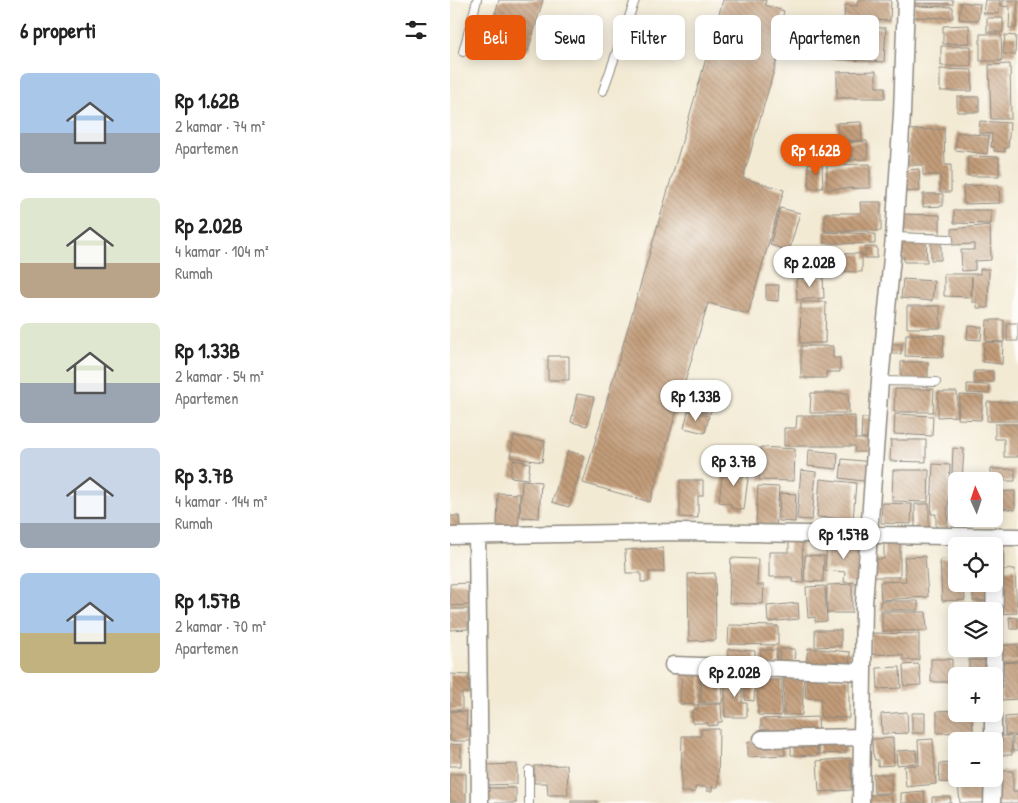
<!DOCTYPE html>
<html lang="id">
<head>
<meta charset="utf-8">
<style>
  :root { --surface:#fff; --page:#f2f2f2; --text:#222; --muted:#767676; --accent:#ea580c }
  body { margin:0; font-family:"Patrick Hand",sans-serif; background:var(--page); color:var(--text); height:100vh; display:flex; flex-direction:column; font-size:19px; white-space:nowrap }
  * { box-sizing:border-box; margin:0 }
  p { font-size:16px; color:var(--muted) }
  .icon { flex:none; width:28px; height:28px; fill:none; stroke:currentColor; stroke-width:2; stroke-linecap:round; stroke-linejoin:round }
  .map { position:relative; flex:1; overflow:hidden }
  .panel { display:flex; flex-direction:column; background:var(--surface); width:450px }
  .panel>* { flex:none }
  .top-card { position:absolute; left:15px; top:15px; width:475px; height:45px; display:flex; gap:10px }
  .needle { width:32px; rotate:357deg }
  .fabs { position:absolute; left:498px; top:472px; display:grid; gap:10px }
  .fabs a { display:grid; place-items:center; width:55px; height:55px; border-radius:8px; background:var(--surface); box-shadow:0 2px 12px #0003; font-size:25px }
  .price { position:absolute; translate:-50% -42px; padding:0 11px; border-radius:18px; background:#fff; color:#222; font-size:16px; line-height:32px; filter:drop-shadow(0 1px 2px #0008) }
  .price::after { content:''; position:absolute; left:50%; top:30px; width:15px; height:11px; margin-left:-8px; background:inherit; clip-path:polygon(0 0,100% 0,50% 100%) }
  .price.current { background:var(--accent); color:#fff }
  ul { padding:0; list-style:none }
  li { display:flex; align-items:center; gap:15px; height:125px; padding:0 20px }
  li span { display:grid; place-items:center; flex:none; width:140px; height:100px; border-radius:8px; color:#555 }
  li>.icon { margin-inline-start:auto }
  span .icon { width:60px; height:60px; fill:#fffc; stroke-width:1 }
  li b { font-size:21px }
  h2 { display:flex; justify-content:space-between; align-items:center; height:60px; padding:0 20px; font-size:21px }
  .tag { padding:0 18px; border-radius:8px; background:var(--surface); box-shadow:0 2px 12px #0003; font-size:18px; line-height:45px }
  .tag.current { background:var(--accent); color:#fff }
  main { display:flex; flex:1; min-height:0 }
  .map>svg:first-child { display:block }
  .building { fill:url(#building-back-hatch) }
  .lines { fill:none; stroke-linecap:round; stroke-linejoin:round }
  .service-casing { stroke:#8f8a80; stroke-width:10 }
  .minor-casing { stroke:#8f8a80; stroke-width:19 }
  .service { stroke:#fff; stroke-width:8 }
  .minor { stroke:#fff; stroke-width:16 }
</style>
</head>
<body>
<main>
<section class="panel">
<h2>6 properti<svg class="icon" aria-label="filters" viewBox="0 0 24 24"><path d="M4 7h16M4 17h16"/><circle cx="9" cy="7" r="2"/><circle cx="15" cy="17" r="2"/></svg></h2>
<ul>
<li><span style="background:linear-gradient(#a9c7e8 60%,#9aa5b1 0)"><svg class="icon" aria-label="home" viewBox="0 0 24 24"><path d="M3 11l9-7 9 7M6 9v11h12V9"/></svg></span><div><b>Rp 1.62B</b><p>2 kamar · 74 m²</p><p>Apartemen</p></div></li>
<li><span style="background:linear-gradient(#dfe7d0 65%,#b9a48a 0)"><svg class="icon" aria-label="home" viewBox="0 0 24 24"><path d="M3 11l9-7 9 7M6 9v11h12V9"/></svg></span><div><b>Rp 2.02B</b><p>4 kamar · 104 m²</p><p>Rumah</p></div></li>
<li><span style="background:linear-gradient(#dfe7d0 60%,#9aa5b1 0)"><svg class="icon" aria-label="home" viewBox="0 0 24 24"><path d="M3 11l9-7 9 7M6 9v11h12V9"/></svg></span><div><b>Rp 1.33B</b><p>2 kamar · 54 m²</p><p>Apartemen</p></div></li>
<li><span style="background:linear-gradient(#c9d6e8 75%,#9aa5b1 0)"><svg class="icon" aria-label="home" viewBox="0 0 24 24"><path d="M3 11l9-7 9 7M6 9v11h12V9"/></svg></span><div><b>Rp 3.7B</b><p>4 kamar · 144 m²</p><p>Rumah</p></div></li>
<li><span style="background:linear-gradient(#a9c7e8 60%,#c2b280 0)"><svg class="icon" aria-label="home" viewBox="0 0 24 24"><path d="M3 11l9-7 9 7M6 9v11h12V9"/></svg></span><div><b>Rp 1.57B</b><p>2 kamar · 70 m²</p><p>Apartemen</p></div></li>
</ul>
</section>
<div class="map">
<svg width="568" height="803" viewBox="0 0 568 803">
  <defs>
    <pattern id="building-back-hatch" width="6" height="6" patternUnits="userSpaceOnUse" patternTransform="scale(1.25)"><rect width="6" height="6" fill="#c39d7a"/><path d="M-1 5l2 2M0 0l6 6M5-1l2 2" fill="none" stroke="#9f8064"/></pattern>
  </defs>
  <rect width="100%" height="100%" fill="#fdfcf7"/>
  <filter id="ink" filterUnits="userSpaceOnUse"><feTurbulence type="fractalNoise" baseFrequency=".02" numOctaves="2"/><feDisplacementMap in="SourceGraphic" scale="10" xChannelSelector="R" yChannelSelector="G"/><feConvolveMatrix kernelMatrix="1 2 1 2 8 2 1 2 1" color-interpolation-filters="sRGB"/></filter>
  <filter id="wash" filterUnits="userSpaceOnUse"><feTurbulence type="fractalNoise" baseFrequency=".0096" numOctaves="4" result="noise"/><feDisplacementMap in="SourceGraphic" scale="20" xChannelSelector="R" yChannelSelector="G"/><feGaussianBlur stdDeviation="1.12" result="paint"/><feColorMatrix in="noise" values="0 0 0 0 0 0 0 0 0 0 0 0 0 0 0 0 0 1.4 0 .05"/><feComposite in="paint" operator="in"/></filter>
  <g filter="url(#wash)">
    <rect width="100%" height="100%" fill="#f3ead4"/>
    <g id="blocks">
      <!-- building -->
      <path class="building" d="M49 0H93L78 51 38 39Z
        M273 0H316L315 5 334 11 331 23 337 25 293 178 334 190 298 314 258 303 200 502 133 483Z
        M408 0H441L440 21 394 18 395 5 407 6Z
        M459 0H503V4L459 3Z
        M535 0H550L549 14 533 13Z
        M552 0H568L566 28H559L560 7 552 6Z
        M511 2 530 4 528 21 509 19Z
        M464 6 503 7V18L463 17Z
        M537 18H553V32H537Z
        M519 25 520 43 493 44V26Z
        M383 26 436 28 434 62 381 59Z
        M530 34H551L552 61H530Z
        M555 35 566 36 565 55 553 54Z
        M491 46H521V66H491Z
        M560 64 561 119H541L539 65Z
        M490 69 522 70V91H490Z
        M426 71V87H435V98H387V72Z
        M507 97H529V112H507Z
        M530 121 560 123 558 148H555V152L544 151V147H541L542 134 529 133Z
        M411 122 412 140 388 141 387 123Z
        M494 129 495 165H501V192H490V175H473V165H458V130Z
        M507 132 539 136 537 154 505 150Z
        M417 141 418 159 381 161V143Z
        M518 156 549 157V176H518Z
        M358 163H372L373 188H359Z
        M420 164V188L377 189V165Z
        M469 169 470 191 449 192 455 170Z
        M549 185 550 203 514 204 513 186Z
        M473 194H493V206L473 207Z
        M410 202H431V231H375V213H411Z
        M330 208 350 213 339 251 320 245Z
        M504 210H541V224L504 223Z
        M448 214 490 215V234L448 233Z
        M540 225 541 260 525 261V270L512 271 511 250H524V244L502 245V229Z
        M374 232 425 234V244L374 243Z
        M450 241H476L477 262H454V257H448Z
        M481 242H491V260H481Z
        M415 247H427V258H415Z
        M371 253 412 254V272L371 271Z
        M530 269H539L538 308H527V302H522V277L521 297 494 296V274H530Z
        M373 277 374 298 347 300 346 279Z
        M453 279 484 281 482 301 451 298Z
        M316 285H329L328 301 316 300Z
        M351 302H376L375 343H350Z
        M457 306H490V328H457Z
        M537 320H554V342L536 341Z
        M557 323H568V341H557Z
        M518 326 532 327 531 340 517 339Z
        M456 334 494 335 493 357 455 356Z
        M534 342 553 343 552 364 533 362Z
        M439 344H452L451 354H439Z
        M351 346H383V358H390V372H376V378H351Z
        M98 356H119V380H98Z
        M451 362H478V380H451Z
        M524 371H543V382L524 383Z
        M517 384 539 385V394L517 393Z
        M445 389H484L483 412H444Z
        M488 392H507L508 416 488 417Z
        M361 393H398L399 413H360Z
        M127 394 144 397 137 426 121 422Z
        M244 395 263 400 260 414 240 409Z
        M510 395 533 396 531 420 508 419Z
        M537 402H568V421H537Z
        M238 411 259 416 255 433 234 428Z
        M445 414 483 416 482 436 444 434Z
        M347 416H405V439H420L419 452H405V446H334V428H346Z
        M412 418H423L422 438H411Z
        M545 424H568V457H554V439H545Z
        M64 436 95 441 92 462 60 457Z
        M441 440H476V462L440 461Z
        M311 447 345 449 344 481 309 480Z
        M503 448 514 449 512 481H506V520H500Z
        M359 450 388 453 387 469 358 466Z
        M118 451 135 456 119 507 102 502Z
        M392 459 422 462 420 482 390 478Z
        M63 460 80 463 78 479 60 477Z
        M483 464 500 465 497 528 486 527V514H481Z
        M273 467 299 470 294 510 281 508V504L269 502Z
        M541 469H565V481H541Z
        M351 470 366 472 362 520 347 519Z
        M443 470H479L478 502 442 501Z
        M370 479 406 483 403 520 367 517Z
        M72 480 91 482 89 518 70 517Z
        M230 480H253V496H248V518L230 517Z
        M308 486 329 487 326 532 301 531 302 524H306Z
        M565 491V510L544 507V492Z
        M48 493 70 494 68 533 47 532Z
        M330 493 346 494 345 522 329 521Z
        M432 503 462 504 461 524 431 523Z
        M465 504H479V531H465Z
        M0 516H9L10 533H0Z
        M339 539H352L353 583 342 582V577H319V552H339Z
        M434 540H450V577H422V559H434Z
        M515 540 534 541V546H515Z
        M377 542 410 544 408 583 394 582 395 572 375 570Z
        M213 548 214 572H199V582H191V573H176L175 550Z
        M355 555 374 556 373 582 354 581Z
        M475 556 478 597 431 600 430 582 456 581 454 557Z
        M281 558 308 559 307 585H314L313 604 279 603Z
        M506 558V584H514L515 600 492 601 490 559Z
        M565 569 567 613 547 614 545 570Z
        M265 573 266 640 239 641 238 574Z
        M18 583 19 605 0 606V584Z
        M402 584V613H377V585Z
        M523 584H541V601H523Z
        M375 586 377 621 365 622V617L358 618 356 587Z
        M430 601H468V610H430Z
        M348 603 349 619 318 622 317 606Z
        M542 604V611H522V605Z
        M0 609H18V629L0 630Z
        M432 612H476L477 631H432Z
        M559 617 568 618V629H560Z
        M279 625 328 626V645L278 644Z
        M365 630H391V646L365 647Z
        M420 633 469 634V660H453V655L420 654Z
        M568 644V661L550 662 548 646Z
        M358 648 400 652 399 670 356 667Z
        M278 649 305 651V667L278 665Z
        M330 649H345L344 668H329Z
        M519 649H540L541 657H519Z
        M311 650H327L326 666H311Z
        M481 659H502V682H481Z
        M519 660H542V676H519Z
        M568 662V699L552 700 550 663Z
        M469 664 471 685 454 686 453 665Z
        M450 667 451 688 428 689 427 668Z
        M232 669 251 670 249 705 230 704Z
        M252 670H273L272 703H251Z
        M334 673 354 674 352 715H333Z
        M0 674 19 675V693H12V710H0Z
        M275 676H292V703H297V717H275Z
        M356 678 399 679V718L370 717 371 698H355Z
        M295 679H305L304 701 295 700Z
        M308 680H332L331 716 308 715Z
        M271 704 272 722H268V725L258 726V723H242V710L248 709V705Z
        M506 710V714H522L523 732 487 733V711Z
        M0 711 17 712 16 729H21V741H0Z
        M457 712 458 733 432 734 431 714Z
        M462 713H475V733H462Z
        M568 716V735H555V717Z
        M368 717 369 736 311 738V719Z
        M251 729H269L268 787H262V791H257V787H245V792H231L232 736H251Z
        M544 736H561L562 755H545Z
        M568 736V751H563V737Z
        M443 738 444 765 428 766V760H425L423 754 422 739Z
        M396 739V753L369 754V740Z
        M483 739 486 784 456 787 454 766 469 765 468 740Z
        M341 740H367V756L341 755Z
        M334 741 335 755 298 757V742Z
        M0 744 11 745V766H0Z
        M466 750 467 763 447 765 446 751Z
        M400 758 402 790 369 792 367 761Z
        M490 763 506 764 508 783H511V779H526V782H533L535 803H510L508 783 489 782Z
        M67 764V784L35 785V765Z
        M117 765 118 795H98L97 783H84V766Z
        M545 771H563V791H568V803H546Z
        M0 774H16V802H0Z
        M423 774H441V793H424Z
        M35 788H66V803H35Z
        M474 791 475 803H451V793Z
        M441 794 442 803H418V795Z
        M482 797H500L501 803H482Z
        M121 801H147V803H121Z"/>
    </g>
  </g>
  <g filter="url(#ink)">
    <use href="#blocks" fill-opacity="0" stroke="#8f8a80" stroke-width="1"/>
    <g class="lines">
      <defs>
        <path id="service" d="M13 52 27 0
          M153 91 185 0
          M444 237 499 239
          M430 381 486 382
          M79 770V803"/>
        <path id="minor" d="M0 536 229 532 568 537
          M27 536 30 803
          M223 665 412 672
          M544 676 545 536
          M312 739 413 737
          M543 741V714
          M411 803 414 604 430 381 444 237 452 114 456 0
          M542 803 543 779"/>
      </defs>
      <!-- service casing -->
      <use href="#service" class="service-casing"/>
      <!-- minor casing -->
      <use href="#minor" class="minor-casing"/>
      <!-- service -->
      <use href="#service" class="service"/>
      <!-- minor -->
      <use href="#minor" class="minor"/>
    </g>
  </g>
</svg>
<div class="fabs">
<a><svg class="needle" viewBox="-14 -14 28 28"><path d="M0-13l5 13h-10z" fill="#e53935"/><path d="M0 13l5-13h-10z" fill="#767676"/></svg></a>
<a><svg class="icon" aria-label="locate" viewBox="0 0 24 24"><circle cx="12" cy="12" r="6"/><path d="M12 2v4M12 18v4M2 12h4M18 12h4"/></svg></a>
<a><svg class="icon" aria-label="layers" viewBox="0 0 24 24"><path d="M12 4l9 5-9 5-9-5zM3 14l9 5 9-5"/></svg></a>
<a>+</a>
<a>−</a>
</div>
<b class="price current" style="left:366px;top:176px">Rp 1.62B</b>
<b class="price" style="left:360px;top:288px">Rp 2.02B</b>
<b class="price" style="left:246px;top:422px">Rp 1.33B</b>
<b class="price" style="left:284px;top:487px">Rp 3.7B</b>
<b class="price" style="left:394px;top:560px">Rp 1.57B</b>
<b class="price" style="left:285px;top:698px">Rp 2.02B</b>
<div class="top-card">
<a class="tag current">Beli</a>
<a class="tag">Sewa</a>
<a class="tag">Filter</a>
<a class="tag">Baru</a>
<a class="tag">Apartemen</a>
</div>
</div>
</main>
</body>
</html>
